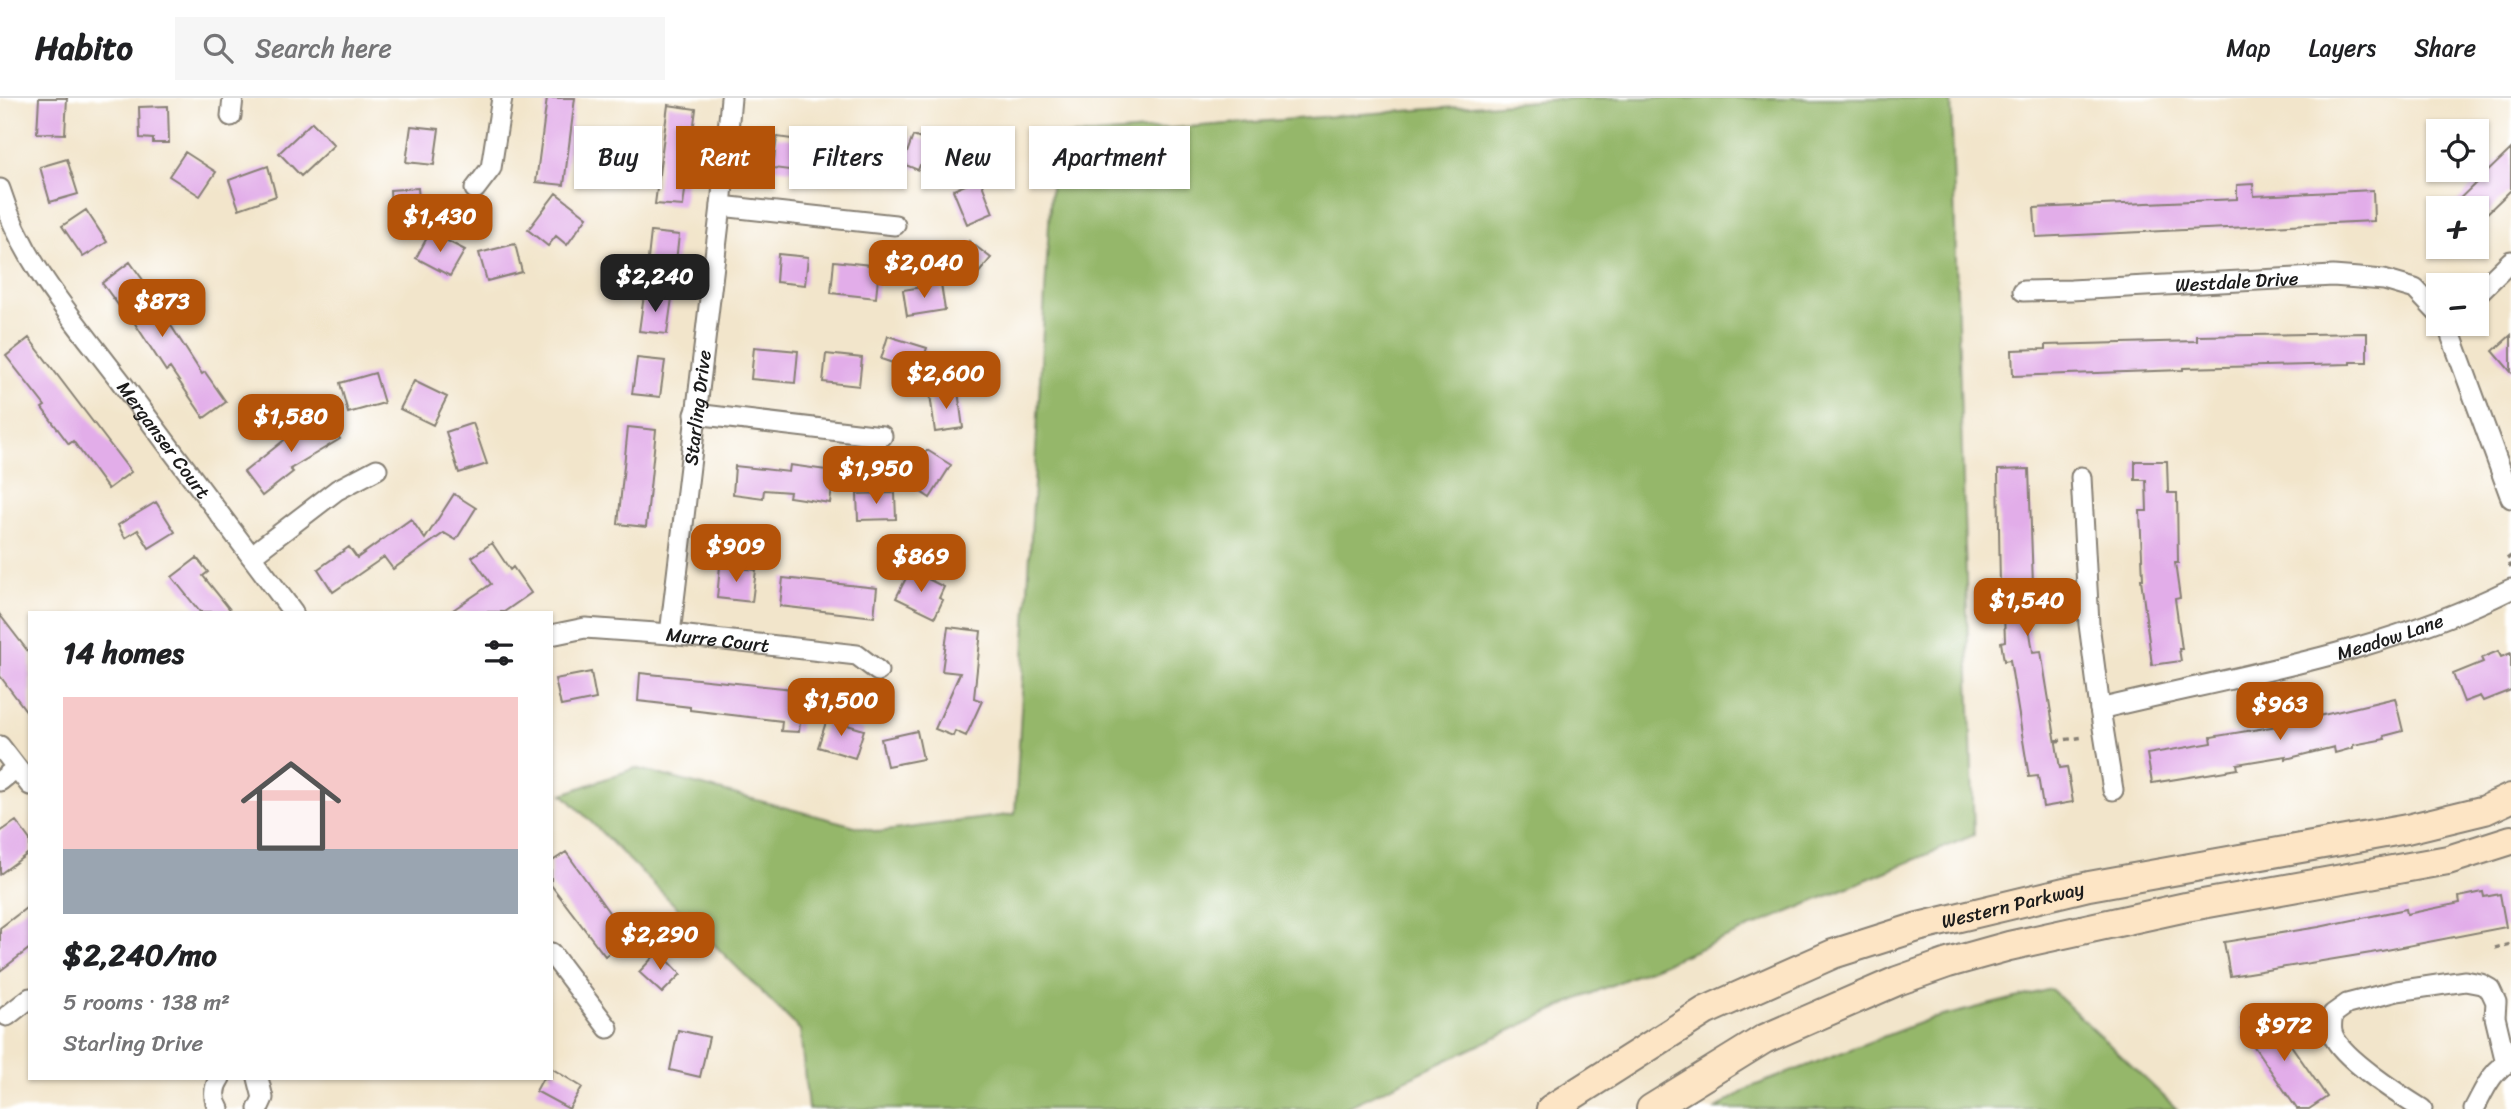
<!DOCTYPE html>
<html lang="en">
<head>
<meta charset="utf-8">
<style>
  :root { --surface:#fff; --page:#f6f6f6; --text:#202124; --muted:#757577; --line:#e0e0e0; --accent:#b45309 }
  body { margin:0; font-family:Sriracha,sans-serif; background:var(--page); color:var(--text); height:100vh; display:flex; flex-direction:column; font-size:26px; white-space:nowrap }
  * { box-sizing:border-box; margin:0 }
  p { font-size:23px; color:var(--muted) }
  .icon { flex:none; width:38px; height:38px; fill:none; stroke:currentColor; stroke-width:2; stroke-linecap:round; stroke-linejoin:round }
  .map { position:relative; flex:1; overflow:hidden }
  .drawer { position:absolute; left:28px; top:513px; width:525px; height:469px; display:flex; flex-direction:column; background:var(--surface); border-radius:0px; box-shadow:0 2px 5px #0004 }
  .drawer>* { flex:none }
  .top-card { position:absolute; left:574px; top:28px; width:665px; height:63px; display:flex; gap:14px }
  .buttons { position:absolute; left:2426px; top:21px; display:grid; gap:14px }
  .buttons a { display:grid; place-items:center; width:63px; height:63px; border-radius:0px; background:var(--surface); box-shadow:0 2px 5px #0004; font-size:35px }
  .price { position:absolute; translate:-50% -60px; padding:0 16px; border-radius:14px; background:var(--accent); color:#fff; font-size:23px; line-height:46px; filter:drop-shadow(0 2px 4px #0008) }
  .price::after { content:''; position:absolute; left:50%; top:42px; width:21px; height:16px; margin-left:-10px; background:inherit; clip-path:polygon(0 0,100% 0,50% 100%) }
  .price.selected { background:#222; color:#fff }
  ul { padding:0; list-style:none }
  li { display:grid; align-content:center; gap:14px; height:371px; padding:0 35px }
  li+li { border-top:2px solid var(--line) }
  li span { display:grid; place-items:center; height:217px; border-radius:0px; color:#555 }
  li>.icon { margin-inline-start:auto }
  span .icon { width:126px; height:126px; fill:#fffc; stroke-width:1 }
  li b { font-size:30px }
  h2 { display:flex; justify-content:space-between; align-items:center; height:84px; padding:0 35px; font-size:30px }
  .pill { padding:0 24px; border-radius:0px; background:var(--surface); box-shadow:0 2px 5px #0004; font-size:24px; line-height:63px }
  .pill.selected { background:var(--accent); color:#fff }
  header { display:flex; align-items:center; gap:42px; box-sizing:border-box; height:98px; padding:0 35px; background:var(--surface); border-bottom:2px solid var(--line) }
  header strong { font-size:33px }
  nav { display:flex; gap:38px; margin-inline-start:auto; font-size:24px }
  .search { width:490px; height:63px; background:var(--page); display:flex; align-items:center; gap:18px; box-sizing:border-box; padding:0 24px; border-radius:0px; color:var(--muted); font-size:26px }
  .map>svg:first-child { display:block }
  .forest { fill:#95b76b; stroke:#586a44; stroke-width:2 }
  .building { fill:#e2ade9 }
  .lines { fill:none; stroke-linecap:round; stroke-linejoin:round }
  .street-casing { stroke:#878074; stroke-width:23 }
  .secondary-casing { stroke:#878074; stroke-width:32 }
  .path { stroke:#878074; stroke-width:3.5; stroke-dasharray:5 5; stroke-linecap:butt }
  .street { stroke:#fff; stroke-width:19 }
  .secondary { stroke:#fde5c5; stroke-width:28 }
  .labels { text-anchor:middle; stroke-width:7; stroke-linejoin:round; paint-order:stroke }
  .street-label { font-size:19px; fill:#1c1c1c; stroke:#fff }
</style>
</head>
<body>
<header>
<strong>Habito</strong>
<div class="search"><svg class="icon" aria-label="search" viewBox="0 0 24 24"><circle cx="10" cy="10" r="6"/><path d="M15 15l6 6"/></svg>Search here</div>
<nav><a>Map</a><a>Layers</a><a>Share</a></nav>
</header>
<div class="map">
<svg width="2511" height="1011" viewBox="0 0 2511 1011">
  <rect width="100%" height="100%" fill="#fff"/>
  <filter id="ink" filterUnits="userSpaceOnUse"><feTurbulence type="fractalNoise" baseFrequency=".0143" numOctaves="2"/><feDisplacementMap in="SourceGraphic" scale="14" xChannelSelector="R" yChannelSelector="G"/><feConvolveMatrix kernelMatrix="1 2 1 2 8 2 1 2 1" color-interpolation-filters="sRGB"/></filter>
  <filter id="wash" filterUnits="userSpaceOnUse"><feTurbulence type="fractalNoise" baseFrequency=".00686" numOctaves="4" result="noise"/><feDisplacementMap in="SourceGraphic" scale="28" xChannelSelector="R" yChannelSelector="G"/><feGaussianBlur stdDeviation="1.57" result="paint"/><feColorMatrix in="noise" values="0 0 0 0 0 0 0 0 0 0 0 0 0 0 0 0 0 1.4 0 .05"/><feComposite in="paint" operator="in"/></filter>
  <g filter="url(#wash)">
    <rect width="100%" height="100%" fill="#f2e5cb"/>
    <!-- forest -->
    <path class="forest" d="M1577 0H1951L1974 737 1571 904 1343 1011H808L800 932 563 696 635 670 878 734 1015 716 1054 39Z
      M2051 891 2177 1011H1716L1751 989 1927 922Z"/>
    <g id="blocks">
      <!-- building -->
      <path class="building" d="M39 0H67L65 36 37 35Z
        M547 0H575L564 87 536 84Z
        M668 7 696 11 683 108 655 106Z
        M168 8 169 45H153V41L140 40 139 9Z
        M312 24 334 47 301 78 279 55Z
        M411 28 439 31 434 67 406 64Z
        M913 38 951 52 942 76 920 67 918 72 903 66Z
        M777 39 880 53 876 83 773 70Z
        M2511 51V92L2476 126V110H2450Z
        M185 54 216 74 200 98 169 78Z
        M67 61 78 96 50 104 40 69Z
        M268 68 276 98 239 111 229 82Z
        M980 81 993 115 967 126 953 92Z
        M2253 86 2254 98 2373 92 2374 123 2036 139 2034 110 2237 101V87Z
        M418 90 421 125 392 127 390 92Z
        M556 95 587 119 567 147 556 138 548 148 528 132Z
        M86 112 107 144 83 159 62 128Z
        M430 134 465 152 450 178 416 160Z
        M651 134 679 137 675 172 647 170Z
        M969 143 991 160 968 188 946 171Z
        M515 146 522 174 487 183 479 155Z
        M778 156 808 159 805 187 776 184Z
        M834 163 879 168 876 200 831 195Z
        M130 164 151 193 143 198 165 229 170 226 202 276 205 274 226 304 204 320 170 270 166 273 132 221 130 223 102 185Z
        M941 186 945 212 907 218 903 192Z
        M644 197 672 200 667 236 639 233Z
        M2367 235V264H2351V266L2183 270V272L2013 278 2012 252 2046 251V247L2197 243V238Z
        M2511 237V274L2493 253Z
        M888 238 927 250 917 279 901 274 902 268 881 261Z
        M29 240 131 374 108 391 73 343 69 346 42 310 45 308 6 258Z
        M754 249 798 253 795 285 751 281Z
        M826 256 862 260 859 288 823 284Z
        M637 260 665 263 660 299 632 296Z
        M375 275 384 305 348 315 340 285Z
        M414 283 447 299 433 327 400 311Z
        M958 293 963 330 935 334 930 296Z
        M325 316 340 341 290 371 293 374 262 398 244 374 293 335Z
        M473 325 487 366 459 375 446 334Z
        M628 329 656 332 646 429 618 426Z
        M927 352 951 367 930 400 906 384Z
        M2135 363H2167L2168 395H2177L2178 465H2175L2180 500 2175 501 2182 551H2179L2181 563 2152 567 2141 481H2143L2140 413H2147L2146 382H2135Z
        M790 367 834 373 830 405 789 399 790 394 764 392 763 400 733 396 735 368 789 374Z
        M2029 371 2033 487H2038V505H2033L2034 522H2028L2033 554 2041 553 2060 670 2067 669 2073 704 2043 709 2038 678 2029 679 2010 562 2004 563 2001 544 2005 543 2003 488H2000L1998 372Z
        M895 395 896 421 858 422 857 396Z
        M454 396 476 410 456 442 444 435 393 471 384 459 333 494 318 471 349 449 357 460 411 421 425 441Z
        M156 404 175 434 149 450 138 432 125 440 118 427Z
        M492 445 510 472 513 469 531 495 504 514H450L491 486 472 459Z
        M197 460 208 474 203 478 232 514H200L172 479Z
        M720 468 756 472 752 504 717 500Z
        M910 472 944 489 939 500 943 502 935 519 896 500Z
        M783 480 877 490 874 519 780 508Z
        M0 517 30 556V618L0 578Z
        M948 529 981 533 974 600 982 603 966 638 955 633 953 638 935 631 960 575 942 573Z
        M2498 553 2501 559 2511 555V592L2483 603 2480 598 2464 604 2453 576 2483 564 2481 560Z
        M591 574 596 601 561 608 555 581Z
        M640 575 803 592 799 634 781 633 782 623 690 612V609L638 603Z
        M2395 600 2403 633 2384 638 2385 641 2353 647V650L2335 655 2334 649 2286 661V658L2237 666 2238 671 2152 685 2147 656 2212 645 2211 639 2277 628Z
        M827 621 864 632 855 660 818 649Z
        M917 633 923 661 887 668 881 641Z
        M16 723 30 742V754L0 776V734Z
        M566 754 628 841 605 858 551 787V764Z
        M2483 794 2484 799 2500 796 2506 829 2371 855 2230 878 2224 844 2319 829 2406 811 2407 816 2460 805 2459 799Z
        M30 807V850L0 873V830Z
        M659 853 681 876 662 895 639 874Z
        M2268 914 2327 999 2309 1011H2297L2242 931Z
        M678 932 709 939 700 979 670 972Z
        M551 970 582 989 569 1011 536 993 543 980H551Z"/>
    </g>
  </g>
  <g filter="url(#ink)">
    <use href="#blocks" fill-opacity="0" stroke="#878074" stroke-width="2"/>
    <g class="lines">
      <defs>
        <g id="street">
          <path d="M231 18 233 0"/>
          <path id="s1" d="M0 91C23 166 75 223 121 284 178 361 236 438 293 514"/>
          <path d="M475 91 491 70 502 0"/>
          <path d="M721 108 895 127"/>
          <path id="s2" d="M2023 193 2071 192 2333 178 2384 182 2415 191 2438 215"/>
          <path d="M2476 197 2511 163"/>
          <path d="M2447 226 2511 400"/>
          <path d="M695 316 882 338"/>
          <path d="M2081 379 2089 526 2100 611 2113 692"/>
          <path d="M251 458 337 392 377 371"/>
          <path id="s3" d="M670 536 721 108 731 0"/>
          <path id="s4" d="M551 537 585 530 670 536 857 557 878 573"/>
          <path id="s5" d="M2100 611C2240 577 2380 556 2511 491"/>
          <path d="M0 648 30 687"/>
          <path d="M0 683 16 670"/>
          <path d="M551 855 608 930"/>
          <path d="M7 918 30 900"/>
          <path d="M258 980 263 1000 258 1011"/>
          <path d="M219 1011C213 1001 213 990 220 980"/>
          <path d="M2422 1011C2401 998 2342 960 2333 937 2330 930 2332 923 2333 916L2347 906 2397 893 2465 883 2481 886 2490 891 2496 904 2495 919 2506 965"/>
          <path d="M2474 1011C2483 995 2492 970 2511 964"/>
        </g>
        <g id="secondary">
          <path id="s6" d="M1551 1011 1705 913 1833 856 1918 829 2089 788 2407 731 2485 712 2511 700"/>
          <path d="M1651 1011 1764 941 1897 883 1948 865 2009 848 2186 809 2448 762 2511 742"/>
        </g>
      </defs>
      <!-- street casing -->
      <use href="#street" class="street-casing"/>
      <!-- secondary casing -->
      <use href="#secondary" class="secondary-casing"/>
      <!-- path -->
      <path class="path" d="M2511 458 2507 461 2511 472
        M2056 643 2084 639
        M2495 850 2511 846"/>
      <!-- street -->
      <use href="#street" class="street"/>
      <!-- secondary -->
      <use href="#secondary" class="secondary"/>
    </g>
  </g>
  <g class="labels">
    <!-- street labels -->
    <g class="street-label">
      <text dy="7" stroke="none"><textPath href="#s2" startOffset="214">Westdale Drive</textPath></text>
      <text dy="7" stroke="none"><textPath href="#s3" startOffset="228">Starling Drive</textPath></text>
      <text dy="7" stroke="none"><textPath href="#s1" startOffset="301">Merganser Court</textPath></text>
      <text dy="7" stroke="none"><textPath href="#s5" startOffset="299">Meadow Lane</textPath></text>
      <text dy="7" stroke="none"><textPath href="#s4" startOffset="168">Murre Court</textPath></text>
      <text dy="7" stroke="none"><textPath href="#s6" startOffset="509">Western Parkway</textPath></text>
    </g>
  </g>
</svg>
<div class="buttons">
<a><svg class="icon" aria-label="locate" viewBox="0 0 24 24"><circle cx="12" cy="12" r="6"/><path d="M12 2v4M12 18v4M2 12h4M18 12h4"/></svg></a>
<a>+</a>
<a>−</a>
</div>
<b class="price" style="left:440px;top:156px">$1,430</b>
<b class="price" style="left:924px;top:202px">$2,040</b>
<b class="price selected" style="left:655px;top:216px">$2,240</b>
<b class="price" style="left:162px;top:241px">$873</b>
<b class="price" style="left:946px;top:313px">$2,600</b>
<b class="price" style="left:291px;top:356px">$1,580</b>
<b class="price" style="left:876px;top:408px">$1,950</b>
<b class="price" style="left:736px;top:486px">$909</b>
<b class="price" style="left:921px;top:496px">$869</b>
<b class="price" style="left:2027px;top:540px">$1,540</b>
<b class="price" style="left:841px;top:640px">$1,500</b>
<b class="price" style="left:2280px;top:644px">$963</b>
<b class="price" style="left:660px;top:874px">$2,290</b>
<b class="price" style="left:2284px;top:965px">$972</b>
<div class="top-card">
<a class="pill">Buy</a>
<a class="pill selected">Rent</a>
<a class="pill">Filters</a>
<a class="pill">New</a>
<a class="pill">Apartment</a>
</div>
<section class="drawer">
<h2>14 homes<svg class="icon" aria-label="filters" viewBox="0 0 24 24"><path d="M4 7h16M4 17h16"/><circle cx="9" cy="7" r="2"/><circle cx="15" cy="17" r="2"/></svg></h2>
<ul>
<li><span style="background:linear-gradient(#f6c9c9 70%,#9aa5b1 0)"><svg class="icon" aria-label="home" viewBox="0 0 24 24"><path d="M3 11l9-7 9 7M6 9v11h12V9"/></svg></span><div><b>$2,240/mo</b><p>5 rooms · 138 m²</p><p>Starling Drive</p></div></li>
</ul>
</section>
</div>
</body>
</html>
